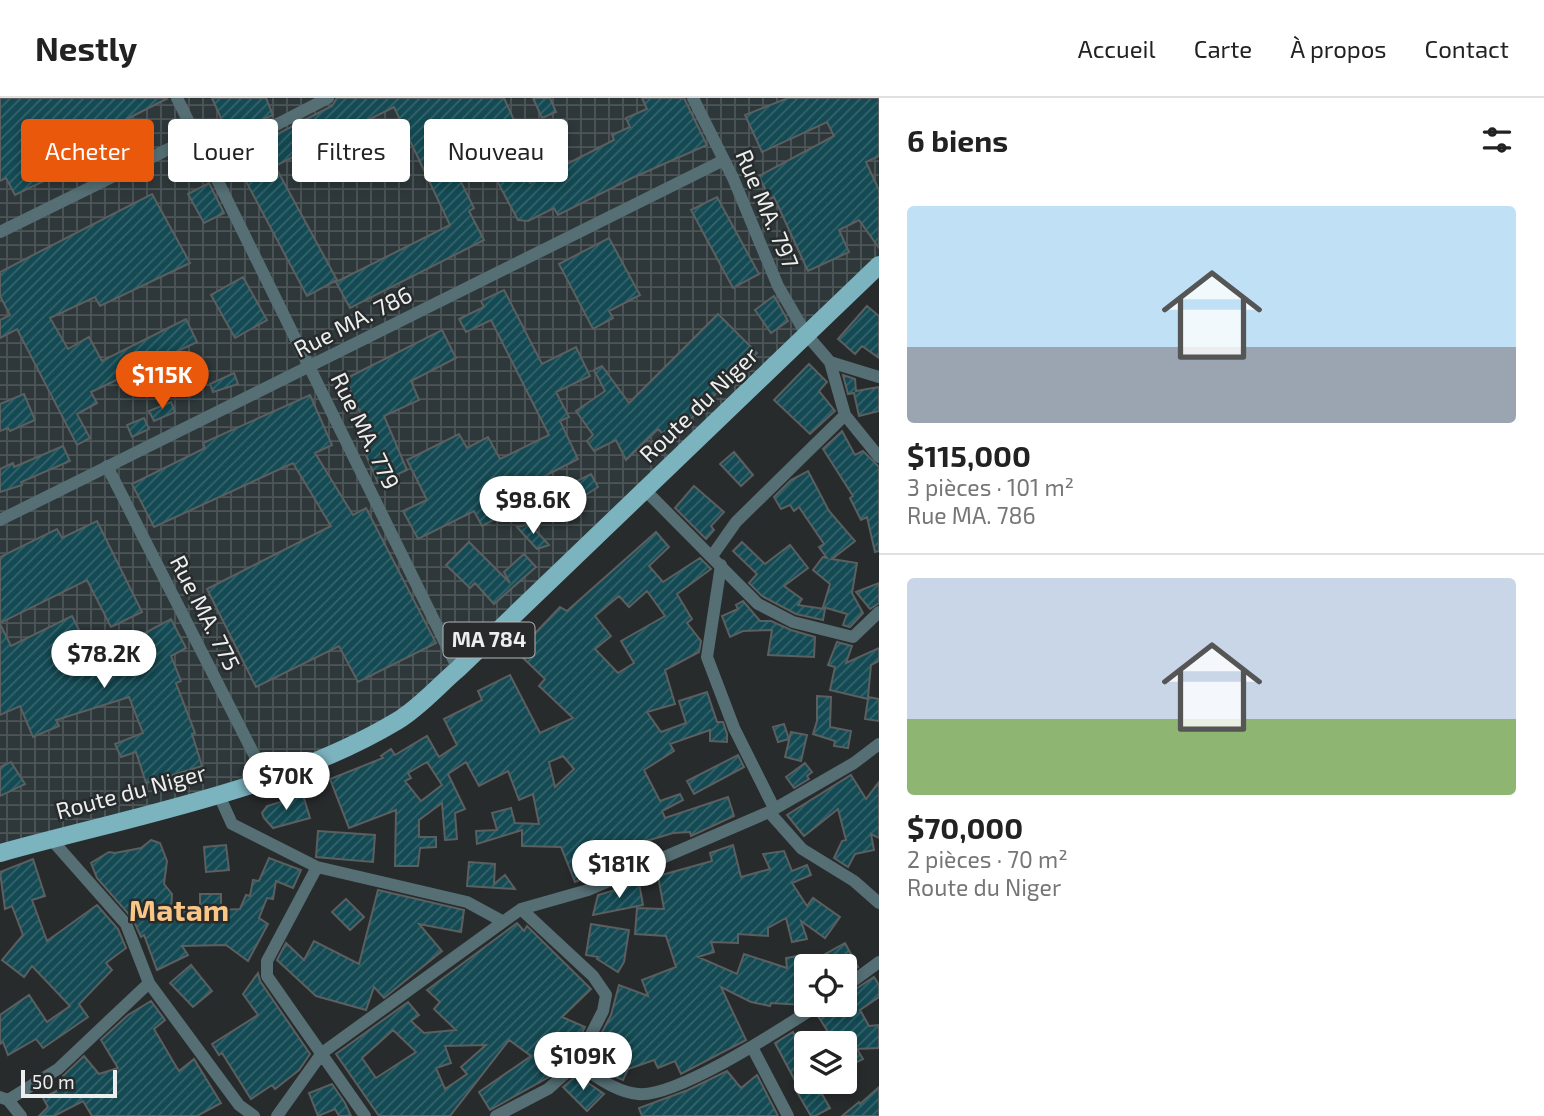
<!DOCTYPE html>
<html lang="fr">
<head>
<meta charset="utf-8">
<style>
  :root { --surface:#fff; --page:#f2f2f2; --text:#222; --muted:#767676; --line:#e0e0e0; --accent:#ea580c }
  body { margin:0; font-family:"Exo 2",sans-serif; background:var(--page); color:var(--text); height:100vh; display:flex; flex-direction:column; font-size:26px; white-space:nowrap }
  * { box-sizing:border-box; margin:0 }
  p { font-size:23px; color:var(--muted) }
  .icon { flex:none; width:38px; height:38px; fill:none; stroke:currentColor; stroke-width:2; stroke-linecap:round; stroke-linejoin:round }
  .map { position:relative; flex:1; overflow:hidden }
  .drawer { display:flex; flex-direction:column; background:var(--surface); width:665px }
  .drawer>* { flex:none }
  .guide { position:absolute; left:21px; top:21px; width:665px; height:63px; display:flex; gap:14px }
  .buttons { position:absolute; left:794px; top:856px; display:grid; gap:14px }
  .buttons a { display:grid; place-items:center; width:63px; height:63px; border-radius:7px; background:var(--surface); box-shadow:0 4px 10px #0003; font-size:35px }
  .scale { position:absolute; left:21px; bottom:18px; width:96px; box-sizing:border-box; padding-left:7px; border:4px solid #edefef; border-top:0; font-size:19px; line-height:24px; white-space:nowrap; color:#edefef; -webkit-text-stroke:5px #282b2c; paint-order:stroke }
  .price { position:absolute; translate:-50% -60px; padding:0 16px; border-radius:24px; background:#fff; color:#222; font-size:23px; line-height:46px; filter:drop-shadow(0 2px 4px #0008) }
  .price::after { content:''; position:absolute; left:50%; top:42px; width:21px; height:16px; margin-left:-10px; background:inherit; clip-path:polygon(0 0,100% 0,50% 100%) }
  .price.selected { background:var(--accent); color:#fff }
  ul { padding:0; list-style:none }
  li { display:grid; align-content:center; gap:14px; height:371px; padding:0 28px }
  li+li { border-top:2px solid var(--line) }
  li span { display:grid; place-items:center; height:217px; border-radius:7px; color:#555 }
  li>.icon { margin-inline-start:auto }
  span .icon { width:126px; height:126px; fill:#fffc; stroke-width:1 }
  li b { font-size:30px }
  h2 { display:flex; justify-content:space-between; align-items:center; height:84px; padding:0 28px; font-size:30px }
  .chip { padding:0 24px; border-radius:7px; background:var(--surface); box-shadow:0 4px 10px #0003; font-size:24px; line-height:63px }
  .chip.selected { background:var(--accent); color:#fff }
  header { display:flex; align-items:center; gap:42px; box-sizing:border-box; height:98px; padding:0 35px; background:var(--surface); border-bottom:2px solid var(--line) }
  header strong { font-size:33px }
  nav { display:flex; gap:38px; margin-inline-start:auto; font-size:24px }
  main { display:flex; flex:1; min-height:0 }
  .map>svg:first-child { display:block }
  .industrial { fill:url(#industrial-grid) }
  .building { fill:url(#building-hatch); stroke:#5b5f60; stroke-width:2; fill-rule:evenodd }
  .lines { fill:none; stroke-linecap:round; stroke-linejoin:round }
  .minor { stroke:#556f74; stroke-width:12 }
  .primary { stroke:#7bb3be; stroke-width:18 }
  .labels { text-anchor:middle; stroke-width:5; stroke-linejoin:round; paint-order:stroke }
  .shield { fill:#282b2c; stroke:#b2b4b4; stroke-width:2 }
  .shield-label { font-size:21px; font-weight:bold; fill:#edefef }
  .street-label { font-size:23px; fill:#edefef; stroke:#282b2c }
  .district-label { font-size:30px; font-weight:bold; fill:#fac686; stroke:#282b2c }
</style>
</head>
<body>
<header>
<strong>Nestly</strong>
<nav><a>Accueil</a><a>Carte</a><a>À propos</a><a>Contact</a></nav>
</header>
<main>
<div class="map">
<svg width="879" height="1018" viewBox="0 0 879 1018">
  <defs>
    <pattern id="industrial-grid" width="8" height="8" patternUnits="userSpaceOnUse" patternTransform="scale(1.75)"><rect width="8" height="8" fill="#2e383a"/><path d="M0 4h8M4 0v8" fill="none" stroke="#4d5557"/></pattern>
    <pattern id="building-hatch" width="6" height="6" patternUnits="userSpaceOnUse" patternTransform="scale(1.75)"><rect width="6" height="6" fill="#144a53"/><path d="M-1 1l2-2M0 6l6-6M5 7l2-2" fill="none" stroke="#36646c"/></pattern>
  </defs>
  <rect width="100%" height="100%" fill="#282b2c"/>
  <!-- industrial -->
  <path class="industrial" d="M0 0H879V165L458 572 349 648 0 755Z"/>
  <!-- building -->
  <path class="building" d="M0 0H168L127 21 139 44 125 51 122 45 15 97 6 80 0 83Z
    M212 0H266L273 17 228 36Z
    M337 0H504L528 53 516 59 530 85 614 42 612 37 630 29 626 20 647 11 642 0H684L707 47 632 80 558 117 554 110 528 123 518 122 489 68 460 82 474 110 469 113 484 142 350 210 336 184 450 127 394 9 275 68 337 182 307 198 233 59 332 8Z
    M533 0H550L556 14 542 20Z
    M788 0H879V58L866 64 879 92V150L859 122 839 132 849 154 808 173 774 99 770 101 759 78 834 38 827 24 762 54 745 17Z
    M209 85 224 115 204 125 188 96Z
    M152 96 190 165 100 208 95 199 50 220 68 251 89 239 102 263 186 221 197 244 91 294 97 305 77 316 90 340 77 347 17 231 0 240V222L10 217 0 198V174Z
    M717 99 759 176 733 190 691 112Z
    M609 140 640 197 609 213 613 220 593 231 559 166Z
    M243 179 267 222 235 240 211 197Z
    M504 192 542 266 576 249 590 278 556 294 569 319 560 323 578 361 527 387 534 401 482 428 474 413 418 441 403 413 427 402 407 362 459 336 467 350 488 339 500 361 549 337 491 222 466 234 459 221 484 209 481 203Z
    M774 198 788 223 771 235 755 212Z
    M867 208 879 218V260L862 248 855 256 838 241Z
    M718 216 757 255 669 342 658 331 626 362 616 342 594 353 587 343 593 337 576 313 605 293 594 272 602 268 629 305Z
    M442 232 456 260 411 283 419 302 384 318 407 372 378 385 362 348 373 343 345 281Z
    M809 266 827 284 819 293 835 313 810 336 774 302Z
    M234 275 238 286 213 294 210 286Z
    M843 277 855 281 856 293 879 289V313L859 318 854 295 848 296Z
    M24 296 35 322 10 333 8 330 0 333V306Z
    M310 297 332 347 315 355 353 417 366 410 436 545 358 584 339 548 256 589 207 491 331 428 293 365 154 429 132 386 205 350 203 345Z
    M171 304 175 314 154 323 149 313Z
    M144 320 149 331 132 339 127 327Z
    M842 333 855 357 863 353 879 369V453L875 454 867 419 861 422 850 400 853 398 823 351Z
    M63 348 70 363 21 384 22 387 0 394V371L13 365 14 369Z
    M734 354 753 377 741 388 720 366Z
    M808 373 829 413 855 443 832 461 857 465 852 495 863 515 850 529 843 527 847 516 823 509 830 486 813 472 823 459 827 460 819 449 824 446 799 409 794 413 790 407 781 411 774 399 791 382Z
    M591 376 598 389 564 411 555 394Z
    M694 388 724 414 711 428 714 432 706 441 675 410Z
    M97 423 142 514 111 529 87 482 0 525V459L57 431 62 440Z
    M530 426 537 434 549 447 537 451 517 429Z
    M656 434 669 449 649 468 663 484 700 460 711 471 677 496 692 521 687 525 701 543 699 554 665 572 675 606 647 614 661 634 686 625 679 603 707 594 717 624H723L727 636V644L710 643V632L670 646 674 653 644 672 660 703 680 696 683 702 662 713 665 720 728 699 734 718 691 738 690 734 673 735 633 747 639 754 632 760 594 780V777L575 784 561 749 522 748V732L477 746 476 733 497 732 492 715 511 710 515 725 539 726 533 696 519 702 508 673 479 688 466 664 448 676 465 711 455 715 457 741 445 742 442 705 419 722V739H436V749L420 750 418 768H395L396 712 349 730 330 681 383 660 381 658 391 651 395 657 427 638 439 659 457 647 444 621 482 602 478 593 510 577 540 635 573 620 539 588 545 581 520 557 523 554 520 551 560 509 567 513ZM647 493 665 518 621 543 634 565 618 575 595 551 611 538 595 518 619 498 629 509ZM563 658 574 671 555 689 549 664ZM427 664 442 687 421 703 405 683 411 680 408 675Z
    M469 444 510 485 504 474 524 456 536 469 494 506 475 485 470 490 446 467Z
    M742 444 765 466 790 447 808 470 784 488 802 501 798 507 825 511 823 522 796 516 762 498 749 485 757 476 733 453Z
    M879 485V505L870 511 856 494Z
    M743 503 760 523H771L791 532 815 539 814 559 768 557 772 532 743 533 730 539 722 518 738 511 736 507Z
    M72 518 94 562 171 521 186 550 171 558 181 583 176 585 195 635 192 636 202 668 146 685 136 654 121 659 115 646 143 635 129 599 56 622 59 628 33 639 20 608 0 617V526L11 548Z
    M837 544 852 548 846 565 879 550V563L871 567 868 599 879 601V623L865 621 868 601 830 592 835 569 828 567Z
    M817 598 831 599 830 629 851 633 848 650 834 648 835 643 813 636 817 623Z
    M784 626 789 641 778 644 773 629Z
    M791 634 807 637 801 663 785 659Z
    M738 657 744 669 694 696 687 683Z
    M11 664 25 686 0 698V669Z
    M805 665 812 674 807 678 809 681 794 690 786 679Z
    M851 677 866 701 879 684V740L871 736 874 752 855 756 848 769 834 760 842 743 846 742 838 711 804 738 787 717Z
    M303 697 310 720 273 730 264 720 262 715 267 708Z
    M318 733 375 737 373 764 316 759Z
    M151 742 160 745 167 763 164 786 172 796 171 814 200 813V796H221V812L240 811 246 797 250 798 253 782 259 783 269 760 301 772 293 790 276 783 273 801 267 800 259 820 268 826 248 863 226 847 182 848 188 857 157 872 144 837 141 839 133 821 97 780 91 765 109 754 115 755 141 750Z
    M226 747 229 772 206 774 204 749Z
    M733 747 741 779 770 771 763 756 784 753 792 773 807 767 811 777 792 785 807 808 813 800 840 819 825 840 801 823 807 841 792 844 786 820 768 830V838L738 836V845L711 844 714 854 698 859 737 876 744 856 787 870 786 860 798 858 800 870 845 845 858 869 845 878V868H807V904L803 907 771 905 770 908 751 904 721 889 746 942 681 976 675 963 658 970 654 962 628 971 623 982 606 975 587 963 611 917 619 887 648 898 642 882 676 869 666 838 635 836 637 810 664 811 658 778 712 763 710 755Z
    M33 761 45 798 32 802 47 843 97 807 118 831 126 850 106 865 112 872 79 906 88 919 43 950 36 941 8 957 3 944 0 946V917L29 897 47 924 70 908 32 868 24 879 2 862 23 837 12 808 5 811 0 774Z
    M469 764 495 766 494 786 505 777 515 791 467 788Z
    M639 785 643 807 593 817 598 797Z
    M378 792 464 812 461 834 419 826 442 853 384 900 374 889 366 912 316 898 277 862 286 845 304 862 314 843 359 866Z
    M346 801 364 819 350 832 332 814Z
    M517 825 524 833 527 828 591 891 562 919 585 929 570 958 563 955 569 961 549 979 490 1012 479 994 531 958 509 942 450 1018H379L336 956 408 904 419 917 411 923 424 935 456 932 434 911 440 904 427 892ZM393 932 416 954 376 980 362 960ZM486 947 461 969 467 976 445 991 436 970 451 965 445 948Z
    M591 826 629 832 624 864 618 874 597 861 598 859 586 857Z
    M191 867 212 893 193 909 170 885Z
    M258 875 260 883 310 956 299 972 275 991 272 987 251 1001 222 955 219 957 212 946 258 917 243 896Z
    M874 879 879 887V899L860 912 869 928 879 927V950L857 951 863 961 845 970V939L835 945 818 918 835 906H845V898Z
    M151 903 165 922 154 931 177 970 179 973 194 961 221 1005 197 1018H92L83 1003 54 1018H39L48 1009 43 1000 70 986 63 978 84 958 99 976 118 970 101 942 128 917Z
    M793 934 800 946 807 943V984H815L830 1010 815 1018H811L797 994 800 992 775 945Z
    M727 973 741 990 757 977 778 1018H642L639 1010 688 992Z
    M577 977 604 996 587 1013 563 989Z
    M332 986 345 1005 351 1018H339L335 1011 318 1018 309 995Z
    M879 989V1018H842L859 1004 860 1006Z"/>
  <g class="lines">
    <!-- minor -->
    <path class="minor" d="M177 0 458 571
      M693 0 733 80 778 188 806 236 830 264 879 279
      M206 63 328 0
      M0 134 195 38
      M830 264 845 317 879 359
      M107 368 266 680
      M646 393 758 506 793 524 853 539 879 514
      M0 422 724 62
      M712 458 736 424 845 317
      M721 467 707 559 734 630 774 710
      M218 695 232 726 317 769 467 804 502 823
      M769 714 802 751 854 783 879 805
      M51 741 126 826 149 885 239 1007 254 1018
      M317 769 267 863V878L365 1018
      M521 811 593 878 606 897 603 913 576 966
      M845 889 879 864
      M752 949 788 1018
      M0 999 8 1002 58 971 149 885
      M8 1002 21 1018
      M277 1018 322 955 521 811 588 792 769 714 854 665 879 646
      M496 1018 548 991 576 966C595 977 615 994 638 996 677 1000 784 929 820 906"/>
    <!-- primary -->
    <path class="primary" d="M0 755C129 719 282 692 397 623 419 610 438 588 458 571L879 167"/>
  </g>
  <g class="labels">
    <!-- shield labels -->
    <rect class="shield" x="443.5" y="524.5" width="91" height="35" rx="5"/>
    <g class="shield-label">
      <text x="489" y="549">MA 784</text>
    </g>
    <!-- street labels -->
    <g class="street-label">
      <text transform="translate(767 111) rotate(67)" y="8">Rue MA. 797</text>
      <text transform="translate(353 224) rotate(-27)" y="8">Rue MA. 786</text>
      <text transform="translate(699 307) rotate(-44)" y="8">Route du Niger</text>
      <text transform="translate(365 333) rotate(64)" y="8">Rue MA. 779</text>
      <text transform="translate(205 515) rotate(63)" y="8">Rue MA. 775</text>
      <text transform="translate(131 694) rotate(-15)" y="8">Route du Niger</text>
    </g>
    <!-- district labels -->
    <g class="district-label">
      <text x="179" y="823">Matam</text>
    </g>
  </g>
</svg>
<div class="buttons">
<a><svg class="icon" aria-label="locate" viewBox="0 0 24 24"><circle cx="12" cy="12" r="6"/><path d="M12 2v4M12 18v4M2 12h4M18 12h4"/></svg></a>
<a><svg class="icon" aria-label="layers" viewBox="0 0 24 24"><path d="M12 4l9 5-9 5-9-5zM3 14l9 5 9-5"/></svg></a>
</div>
<div class="scale">50 m</div>
<b class="price selected" style="left:162px;top:313px">$115K</b>
<b class="price" style="left:533px;top:438px">$98.6K</b>
<b class="price" style="left:104px;top:592px">$78.2K</b>
<b class="price" style="left:286px;top:714px">$70K</b>
<b class="price" style="left:619px;top:802px">$181K</b>
<b class="price" style="left:583px;top:994px">$109K</b>
<div class="guide">
<a class="chip selected">Acheter</a>
<a class="chip">Louer</a>
<a class="chip">Filtres</a>
<a class="chip">Nouveau</a>
</div>
</div>
<section class="drawer">
<h2>6 biens<svg class="icon" aria-label="filters" viewBox="0 0 24 24"><path d="M4 7h16M4 17h16"/><circle cx="9" cy="7" r="2"/><circle cx="15" cy="17" r="2"/></svg></h2>
<ul>
<li><span style="background:linear-gradient(#bfe0f5 65%,#9aa5b1 0)"><svg class="icon" aria-label="home" viewBox="0 0 24 24"><path d="M3 11l9-7 9 7M6 9v11h12V9"/></svg></span><div><b>$115,000</b><p>3 pièces · 101 m²</p><p>Rue MA. 786</p></div></li>
<li><span style="background:linear-gradient(#c9d6e8 65%,#8fb573 0)"><svg class="icon" aria-label="home" viewBox="0 0 24 24"><path d="M3 11l9-7 9 7M6 9v11h12V9"/></svg></span><div><b>$70,000</b><p>2 pièces · 70 m²</p><p>Route du Niger</p></div></li>
</ul>
</section>
</main>
</body>
</html>
